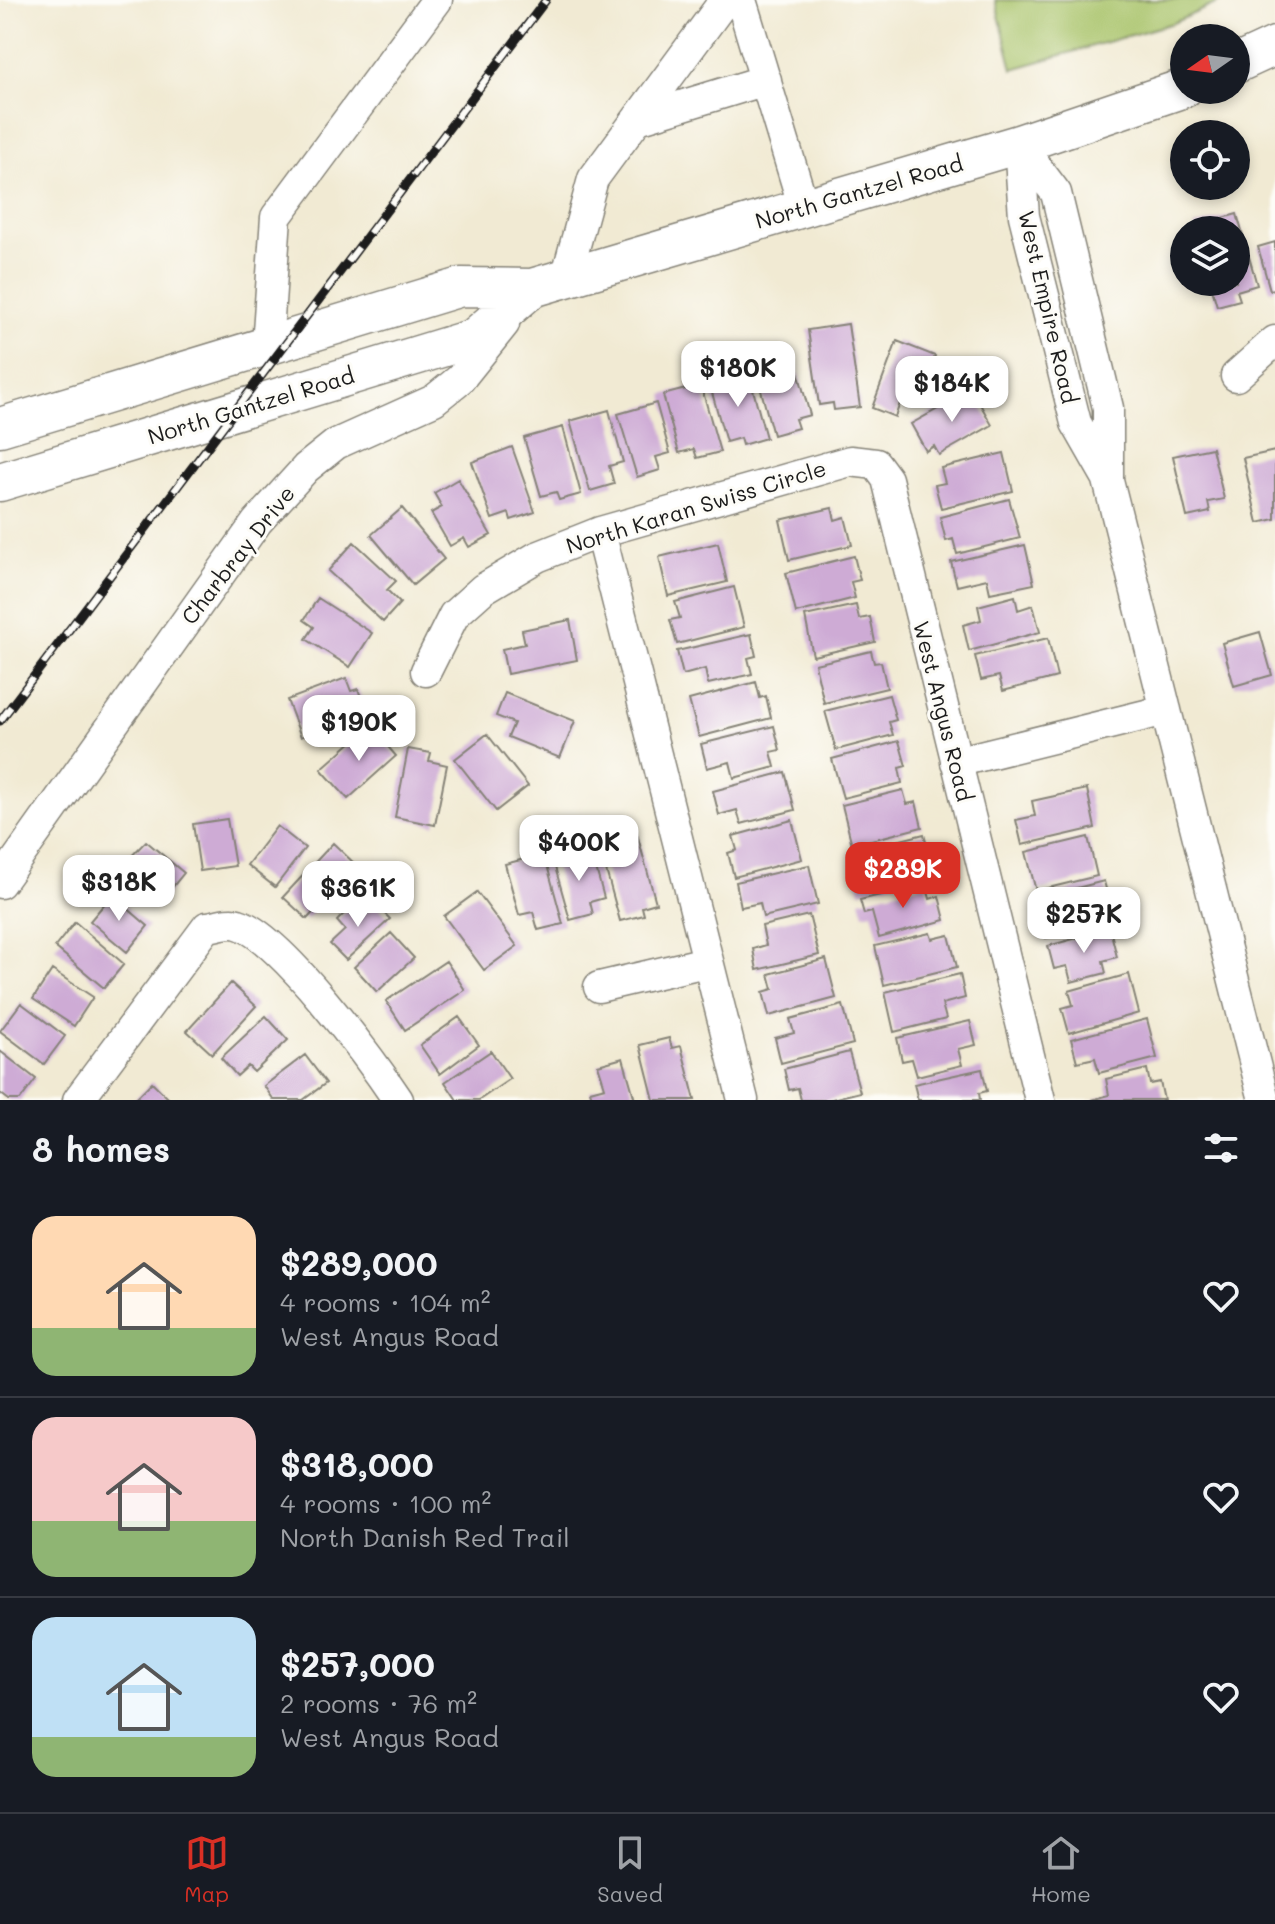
<!DOCTYPE html>
<html lang="en">
<head>
<meta charset="utf-8">
<style>
  :root { --surface:#171b24; --page:#242831; --text:#f1f3f6; --muted:#9ea1a6; --line:#363941; --accent:#d93025 }
  body { margin:0; font-family:Mali,sans-serif; background:var(--page); color:var(--text); height:100vh; display:flex; flex-direction:column; font-size:30px; white-space:nowrap }
  * { box-sizing:border-box; margin:0 }
  p { font-size:26px; color:var(--muted) }
  .icon { flex:none; width:44px; height:44px; fill:none; stroke:currentColor; stroke-width:2; stroke-linecap:round; stroke-linejoin:round }
  .map { position:relative; height:1100px; overflow:hidden }
  .side { display:flex; flex-direction:column; background:var(--surface); flex:1 }
  .side>* { flex:none }
  .needle { width:52px; rotate:256deg }
  .buttons { position:absolute; left:1170px; top:24px; display:grid; gap:16px }
  .buttons a { display:grid; place-items:center; width:80px; height:80px; border-radius:50%; background:var(--surface); box-shadow:0 4px 12px #0003; font-size:40px }
  .price { position:absolute; translate:-50% -68px; padding:0 18px; border-radius:16px; background:#fff; color:#222; font-size:26px; line-height:52px; filter:drop-shadow(0 2px 4px #0008) }
  .price::after { content:''; position:absolute; left:50%; top:48px; width:24px; height:18px; margin-left:-12px; background:inherit; clip-path:polygon(0 0,100% 0,50% 100%) }
  .price.selected { background:var(--accent); color:#fff }
  ul { padding:0; list-style:none }
  li { display:flex; align-items:center; gap:24px; height:200px; padding:0 32px }
  li+li { border-top:2px solid var(--line) }
  li span { display:grid; place-items:center; flex:none; width:224px; height:160px; border-radius:24px; color:#555 }
  li>.icon { margin-inline-start:auto }
  span .icon { width:96px; height:96px; fill:#fffc; stroke-width:1 }
  li b { font-size:34px }
  h2 { display:flex; justify-content:space-between; align-items:center; height:96px; padding:0 32px; font-size:34px }
  .tab-bar { display:flex; justify-content:space-around; align-items:center; height:112px; border-top:2px solid var(--line); background:var(--surface); font-size:22px; color:var(--muted) }
  .tab-bar a { display:grid; justify-items:center; gap:4px }
  .tab-bar .selected { color:var(--accent) }
  .map>svg:first-child { display:block }
  .green { fill:#a8c369; stroke:#627042; stroke-width:2 }
  .building { fill:#ceabd5 }
  .lines { fill:none; stroke-linecap:round; stroke-linejoin:round }
  .minor-casing { stroke:#868378; stroke-width:33 }
  .major-casing { stroke:#868378; stroke-width:41 }
  .minor { stroke:#fff; stroke-width:30 }
  .major { stroke:#fff; stroke-width:38 }
  .rail-casing { stroke:#1c1c1c; stroke-width:9 }
  .rail { stroke:#fdfcf7; stroke-width:6; stroke-dasharray:18; stroke-linecap:butt }
  .labels { text-anchor:middle; stroke-width:6; stroke-linejoin:round; paint-order:stroke }
  .street-label { font-size:22px; fill:#1c1c1c; stroke:#fdfcf7 }
</style>
</head>
<body>
<div class="map">
<svg width="1275" height="1100" viewBox="0 0 1275 1100">
  <rect width="100%" height="100%" fill="#fdfcf7"/>
  <filter id="ink" filterUnits="userSpaceOnUse"><feTurbulence type="fractalNoise" baseFrequency=".0125" numOctaves="2"/><feDisplacementMap in="SourceGraphic" scale="16" xChannelSelector="R" yChannelSelector="G"/><feConvolveMatrix kernelMatrix="1 2 1 2 8 2 1 2 1" color-interpolation-filters="sRGB"/></filter>
  <filter id="wash" filterUnits="userSpaceOnUse"><feTurbulence type="fractalNoise" baseFrequency=".006" numOctaves="4" result="noise"/><feDisplacementMap in="SourceGraphic" scale="32" xChannelSelector="R" yChannelSelector="G"/><feGaussianBlur stdDeviation="1.8" result="paint"/><feColorMatrix in="noise" values="0 0 0 0 0 0 0 0 0 0 0 0 0 0 0 0 0 1.4 0 .05"/><feComposite in="paint" operator="in"/></filter>
  <g filter="url(#wash)">
    <rect width="100%" height="100%" fill="#f1ead3"/>
    <!-- green -->
    <path class="green" d="M995 0H1224L1173 23 1013 69Z"/>
    <g id="blocks">
      <!-- building -->
      <path class="building" d="M1237 214 1257 285 1237 291 1240 300 1217 306 1210 282H1236V230H1196L1195 226Z
        M1275 242V289L1270 290 1258 247Z
        M848 324 860 407 834 410 833 403 819 405 808 330Z
        M897 341 935 356 918 401 903 395 895 417 872 408Z
        M794 357 810 415 795 419 798 428 773 435 755 368Z
        M748 371 766 438 742 445 740 438 726 442 709 382Z
        M701 385 720 452 697 458 694 449 679 453 663 395Z
        M972 390 992 425 939 455 934 446 926 451 911 424Z
        M656 403 670 453 656 457 660 470 637 477 618 414Z
        M609 410 623 462 609 466 614 484 590 491 570 421Z
        M563 427 581 494 559 500 556 492 541 496 524 438Z
        M512 447 535 512 511 520 509 513 492 519 472 462Z
        M1212 448 1224 499 1208 502 1210 512 1187 517 1173 456Z
        M1275 451V519L1258 523 1243 458Z
        M1004 453 1013 491 941 508 935 485 945 483 941 468Z
        M458 479 491 535 469 547 464 538 450 546 431 513 442 507 434 493Z
        M1009 499 1020 538 957 554 953 539 946 541 940 517Z
        M402 508 444 559 413 585 371 535Z
        M832 508 835 520 845 517 852 545 789 560 780 520Z
        M354 542 396 581 387 590 400 603 383 622 328 571Z
        M718 543 727 582 668 596 659 557Z
        M1025 545 1034 584 990 593 987 579 957 586 951 562Z
        M854 556 860 580 851 582 855 598 796 613 786 573Z
        M734 587 744 627 677 644 670 620 680 618 675 602Z
        M1015 596 1018 610 1033 605 1040 632 969 651 963 625 981 620 978 606Z
        M318 598 372 633 350 667 306 639 314 627 304 620Z
        M856 605 859 619 870 617 875 642 813 656 805 616Z
        M570 620 577 660 507 674 502 649 525 644 522 630Z
        M1260 632 1272 675 1234 686 1222 643Z
        M751 634 756 656 748 658 752 674 708 684 705 669 683 675 677 651Z
        M1048 638 1057 677 1003 691 999 676 981 680 975 656Z
        M871 651 874 663 881 662 887 688 824 703 815 664Z
        M346 678 351 691 358 689 367 713 301 737 287 700Z
        M756 682 760 698 766 696 771 718 699 737 689 700Z
        M505 693 575 721 560 758 508 737 514 723 496 716Z
        M889 695 896 720 889 722 893 735 836 750 825 711Z
        M370 726 396 756 348 799 321 769Z
        M774 726 780 750 771 752 775 767 734 778 730 762 707 768 701 744Z
        M487 734 528 786 496 811 455 759Z
        M899 741 906 766 899 768 902 783 843 798 832 759Z
        M408 749 431 753 429 761 447 765 435 825 395 817Z
        M785 772 795 810 741 824 737 810 719 815 713 791Z
        M1087 789 1095 828 1022 845 1016 820 1035 816 1032 801Z
        M903 790 907 804 916 802 922 827 852 845 842 805Z
        M227 819 235 866 200 871 193 824Z
        M792 820 802 859 734 877 728 853 737 850 733 836Z
        M277 826 305 848 275 887 247 865Z
        M636 830 656 903 642 907 644 915 620 921 598 841Z
        M924 834 930 858 908 863 912 878 860 891 850 853Z
        M1088 837 1097 876 1036 891 1026 852Z
        M146 841 184 873 162 900 122 866Z
        M333 843 357 866 307 919 283 897Z
        M591 850 604 898 590 902 593 914 570 920 553 860Z
        M544 854 563 924 538 930 533 912 519 915 505 864Z
        M809 865 818 904 763 917 760 903 741 907 736 882Z
        M1104 881 1114 921 1046 938 1040 915 1050 912 1046 896Z
        M926 884 930 899 939 896 945 920 879 938 872 912 864 914 860 900Z
        M477 892 517 946 484 970 444 916Z
        M112 895 148 926 127 952 90 921Z
        M354 903 364 914 375 904 390 919 346 960 330 944 345 930 337 921Z
        M809 915 819 955 757 970 753 949 766 945 762 926Z
        M75 922 124 964 104 988 55 947Z
        M1110 929 1117 957 1103 961 1106 973 1071 982 1067 966 1054 969 1048 946Z
        M391 933 414 958 377 992 354 967Z
        M930 933 932 939 949 935 957 967 884 985 875 946Z
        M826 959 836 998 769 1016 763 992 773 989 769 974Z
        M446 961 465 990 405 1030 386 1001Z
        M52 970 93 997 74 1026 33 999Z
        M960 974 965 998 942 1004 946 1019 894 1032 885 992Z
        M1129 974 1139 1013 1069 1033 1062 1008 1073 1005 1069 991Z
        M231 983 256 1006 212 1054 187 1031Z
        M21 1003 65 1036 44 1064 0 1031Z
        M843 1005 853 1044 781 1063 775 1038 794 1033 790 1019Z
        M266 1016 288 1040 254 1072 248 1066 237 1076 221 1058Z
        M459 1017 479 1045 440 1074 420 1045Z
        M1147 1019 1157 1058 1099 1073 1095 1058 1077 1062 1071 1039Z
        M970 1021 976 1045 958 1049 962 1065 917 1076 912 1059 902 1061 897 1038Z
        M669 1038 672 1048 681 1046 695 1100H654L640 1045Z
        M0 1051 36 1079 20 1100H9L0 1093Z
        M491 1051 510 1079 479 1100H457L445 1082Z
        M849 1052 860 1092 828 1100H801L798 1088 789 1090 784 1069Z
        M305 1055 326 1083 303 1100H274L264 1086Z
        M623 1058 635 1100H593L590 1091 605 1087 598 1065Z
        M982 1069 987 1091 979 1093 980 1100H918L914 1084Z
        M1147 1069 1150 1084 1160 1082 1164 1100H1092L1109 1095 1106 1079Z
        M152 1082 170 1100H134Z"/>
    </g>
  </g>
  <g filter="url(#ink)">
    <use href="#blocks" fill-opacity="0" stroke="#868378" stroke-width="2"/>
    <g class="lines">
      <defs>
        <path id="minor" d="M741 0 804 208
          M638 119 766 80
          M1019 144 1056 193 1108 408V480L1264 1100
          M1019 144 1024 216 1076 423 1108 479
          M566 278 593 179 725 0
          M267 346 276 217 437 0
          M1236 376 1275 341
          M600 532 743 1100
          M426 671 454 615 483 589 537 557 600 532 850 461 876 464 887 479 1040 1100
          M956 762 1166 710
          M0 883 257 522 306 468 336 444 434 400 460 379 504 324
          M599 987 706 962
          M78 1100 207 927C216 926 229 921 238 924 280 936 372 1061 398 1100"/>
        <path id="major" d="M1236 64 1275 46
          M0 427 461 287 532 288 1019 144 1184 88
          M0 482 474 338 532 288"/>
      </defs>
      <!-- minor casing -->
      <use href="#minor" class="minor-casing"/>
      <!-- major casing -->
      <use href="#major" class="major-casing"/>
      <!-- minor -->
      <use href="#minor" class="minor"/>
      <!-- major -->
      <use href="#major" class="major"/>
      <defs>
        <path id="rail" d="M0 721 546 0"/>
      </defs>
      <!-- rail casing -->
      <use href="#rail" class="rail-casing"/>
      <!-- rail -->
      <use href="#rail" class="rail"/>
    </g>
  </g>
  <g class="labels">
    <!-- street labels -->
    <g class="street-label">
      <text transform="translate(859 192) rotate(-16)" y="8">North Gantzel Road</text>
      <text transform="translate(1048 307) rotate(77)" y="8">West Empire Road</text>
      <text transform="translate(251 406) rotate(-17)" y="8">North Gantzel Road</text>
      <text transform="translate(696 507) rotate(-17)" y="8">North Karan Swiss Circle</text>
      <text transform="translate(238 555) rotate(-52)" y="8">Charbray Drive</text>
      <text transform="translate(943 711) rotate(76)" y="8">West Angus Road</text>
    </g>
  </g>
</svg>
<div class="buttons">
<a><svg class="needle" viewBox="-14 -14 28 28"><path d="M0-13l5 13h-10z" fill="#e53935"/><path d="M0 13l5-13h-10z" fill="#9ea1a6"/></svg></a>
<a><svg class="icon" aria-label="locate" viewBox="0 0 24 24"><circle cx="12" cy="12" r="6"/><path d="M12 2v4M12 18v4M2 12h4M18 12h4"/></svg></a>
<a><svg class="icon" aria-label="layers" viewBox="0 0 24 24"><path d="M12 4l9 5-9 5-9-5zM3 14l9 5 9-5"/></svg></a>
</div>
<b class="price" style="left:738px;top:409px">$180K</b>
<b class="price" style="left:952px;top:424px">$184K</b>
<b class="price" style="left:359px;top:763px">$190K</b>
<b class="price" style="left:579px;top:883px">$400K</b>
<b class="price selected" style="left:903px;top:910px">$289K</b>
<b class="price" style="left:119px;top:923px">$318K</b>
<b class="price" style="left:358px;top:929px">$361K</b>
<b class="price" style="left:1084px;top:955px">$257K</b>
</div>
<section class="side">
<h2>8 homes<svg class="icon" aria-label="filters" viewBox="0 0 24 24"><path d="M4 7h16M4 17h16"/><circle cx="9" cy="7" r="2"/><circle cx="15" cy="17" r="2"/></svg></h2>
<ul>
<li><span style="background:linear-gradient(#ffd9b3 70%,#8fb573 0)"><svg class="icon" aria-label="home" viewBox="0 0 24 24"><path d="M3 11l9-7 9 7M6 9v11h12V9"/></svg></span><div><b>$289,000</b><p>4 rooms · 104 m²</p><p>West Angus Road</p></div><svg class="icon" aria-label="heart" viewBox="0 0 24 24"><path d="M12 20l-8-8c-3-5 5-10 8-4 3-6 11-1 8 4z"/></svg></li>
<li><span style="background:linear-gradient(#f6c9c9 65%,#8fb573 0)"><svg class="icon" aria-label="home" viewBox="0 0 24 24"><path d="M3 11l9-7 9 7M6 9v11h12V9"/></svg></span><div><b>$318,000</b><p>4 rooms · 100 m²</p><p>North Danish Red Trail</p></div><svg class="icon" aria-label="heart" viewBox="0 0 24 24"><path d="M12 20l-8-8c-3-5 5-10 8-4 3-6 11-1 8 4z"/></svg></li>
<li><span style="background:linear-gradient(#bfe0f5 75%,#8fb573 0)"><svg class="icon" aria-label="home" viewBox="0 0 24 24"><path d="M3 11l9-7 9 7M6 9v11h12V9"/></svg></span><div><b>$257,000</b><p>2 rooms · 76 m²</p><p>West Angus Road</p></div><svg class="icon" aria-label="heart" viewBox="0 0 24 24"><path d="M12 20l-8-8c-3-5 5-10 8-4 3-6 11-1 8 4z"/></svg></li>
</ul>
</section>
<nav class="tab-bar">
<a class="selected"><svg class="icon" aria-label="map" viewBox="0 0 24 24"><path d="M3 6l6-2 6 2 6-2v14l-6 2-6-2-6 2zM9 4v14M15 6v14"/></svg>Map</a>
<a><svg class="icon" aria-label="saved" viewBox="0 0 24 24"><path d="M7 4h10v16l-5-4-5 4z"/></svg>Saved</a>
<a><svg class="icon" aria-label="home" viewBox="0 0 24 24"><path d="M3 11l9-7 9 7M6 9v11h12V9"/></svg>Home</a>
</nav>
</body>
</html>
